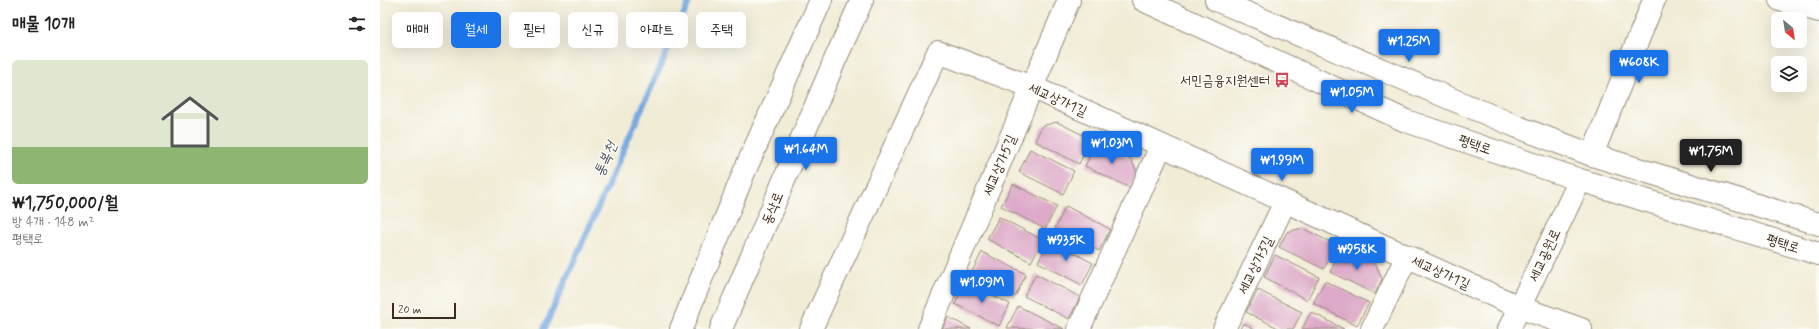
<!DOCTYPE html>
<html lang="ko">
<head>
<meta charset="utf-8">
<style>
  :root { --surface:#fff; --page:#f2f2f2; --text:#222; --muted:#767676; --line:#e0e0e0; --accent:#1a73e8 }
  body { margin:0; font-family:Mynerve,"Poor Story",sans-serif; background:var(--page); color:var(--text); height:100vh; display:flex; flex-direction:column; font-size:15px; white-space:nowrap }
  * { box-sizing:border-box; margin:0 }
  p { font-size:13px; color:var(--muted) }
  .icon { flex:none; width:22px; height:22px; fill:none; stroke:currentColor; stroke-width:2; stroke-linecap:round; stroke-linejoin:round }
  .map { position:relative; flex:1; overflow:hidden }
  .side { display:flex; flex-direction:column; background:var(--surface); width:380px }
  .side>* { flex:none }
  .guide { position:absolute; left:12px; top:12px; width:380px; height:36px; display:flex; gap:8px }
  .needle { width:26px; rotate:150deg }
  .fabs { position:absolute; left:1391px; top:12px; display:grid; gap:8px }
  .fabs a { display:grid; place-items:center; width:36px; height:36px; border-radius:6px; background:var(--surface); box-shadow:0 4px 16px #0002; font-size:20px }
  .scale { position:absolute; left:12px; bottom:10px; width:64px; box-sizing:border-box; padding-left:4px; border:2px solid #3b2a1e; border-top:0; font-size:11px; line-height:14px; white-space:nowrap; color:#3b2a1e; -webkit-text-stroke:3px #fdfcf7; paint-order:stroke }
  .price { position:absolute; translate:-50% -34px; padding:0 9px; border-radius:4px; background:var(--accent); color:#fff; font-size:13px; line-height:26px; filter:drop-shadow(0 1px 2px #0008) }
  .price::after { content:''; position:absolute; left:50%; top:24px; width:12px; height:9px; margin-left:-6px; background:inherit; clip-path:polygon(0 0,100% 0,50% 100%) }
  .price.on { background:#222; color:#fff }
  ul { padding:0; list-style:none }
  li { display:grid; align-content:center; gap:8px; height:212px; padding:0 12px }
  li+li { border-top:1px solid var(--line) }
  li span { display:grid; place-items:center; height:124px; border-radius:6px; color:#555 }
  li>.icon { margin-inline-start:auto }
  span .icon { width:72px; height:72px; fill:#fffc; stroke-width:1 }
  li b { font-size:17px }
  h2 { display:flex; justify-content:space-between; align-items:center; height:48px; padding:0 12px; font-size:17px }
  .chip { padding:0 14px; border-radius:6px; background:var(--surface); box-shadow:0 4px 16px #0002; font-size:14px; line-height:36px }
  .chip.on { background:var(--accent); color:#fff }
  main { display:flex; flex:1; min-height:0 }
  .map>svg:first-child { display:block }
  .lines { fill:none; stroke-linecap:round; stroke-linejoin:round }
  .stream { stroke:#76a9e2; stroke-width:6 }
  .building { fill:#dda9c8 }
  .minor-casing { stroke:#968b7a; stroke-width:24 }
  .tertiary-casing { stroke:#968b7a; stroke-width:24 }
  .minor { stroke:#fff; stroke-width:22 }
  .tertiary { stroke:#fff; stroke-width:22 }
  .labels { text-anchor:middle; stroke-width:3; stroke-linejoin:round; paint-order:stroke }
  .poi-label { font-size:14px; fill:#3b2a1e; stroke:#fdfcf7; text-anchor:end }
  .street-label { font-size:14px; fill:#3b2a1e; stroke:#fdfcf7 }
  .water-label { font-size:15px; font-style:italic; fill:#505663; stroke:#fdfcf7 }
</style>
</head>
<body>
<main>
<section class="side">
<h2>매물 10개<svg class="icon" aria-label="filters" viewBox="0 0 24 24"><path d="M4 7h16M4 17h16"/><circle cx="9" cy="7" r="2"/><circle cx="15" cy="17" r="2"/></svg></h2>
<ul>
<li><span style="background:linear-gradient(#dfe7d0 70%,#8fb573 0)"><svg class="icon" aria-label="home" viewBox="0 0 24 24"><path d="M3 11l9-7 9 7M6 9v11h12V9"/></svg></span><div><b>₩1,750,000/월</b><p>방 4개 · 148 m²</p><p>평택로</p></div></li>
</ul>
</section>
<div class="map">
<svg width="1439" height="329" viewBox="0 0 1439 329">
  <rect width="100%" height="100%" fill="#fdfcf7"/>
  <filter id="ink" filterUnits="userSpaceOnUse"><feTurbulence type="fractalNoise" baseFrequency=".025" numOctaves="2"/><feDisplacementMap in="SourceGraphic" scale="8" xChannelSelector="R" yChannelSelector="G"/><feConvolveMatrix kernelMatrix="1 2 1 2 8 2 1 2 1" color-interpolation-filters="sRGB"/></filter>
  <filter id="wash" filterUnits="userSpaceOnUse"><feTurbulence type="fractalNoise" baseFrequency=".012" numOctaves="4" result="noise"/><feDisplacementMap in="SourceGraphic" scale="16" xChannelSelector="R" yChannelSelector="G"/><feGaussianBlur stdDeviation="0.9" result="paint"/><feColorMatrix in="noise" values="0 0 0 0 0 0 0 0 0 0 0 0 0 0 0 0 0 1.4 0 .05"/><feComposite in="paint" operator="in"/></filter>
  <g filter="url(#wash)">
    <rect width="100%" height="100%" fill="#f1ecd6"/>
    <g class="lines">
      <!-- stream -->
      <path class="stream" d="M164 329 310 0"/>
    </g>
    <g id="blocks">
      <!-- building -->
      <path class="building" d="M677 122 711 139 699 164 655 141 662 126Z
        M717 142 751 159 757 173 750 188 705 166Z
        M650 149 694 171 683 194 639 172Z
        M633 184 677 206 665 229 621 206Z
        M686 206 730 229 719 251 675 228Z
        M619 217 663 240 651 262 607 239Z
        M922 228 956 245 944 269 899 247 907 232Z
        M670 240 713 263 702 285 658 262Z
        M962 248 996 265 1002 279 995 294 950 272Z
        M602 252 646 274 635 297 591 274Z
        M895 255 939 277 927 300 884 277Z
        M656 274 700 297 689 319 644 296Z
        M945 281 989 303 977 326 933 303Z
        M586 282 630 304 619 326 575 304Z
        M878 290 922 312 913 329H900L866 312Z
        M638 306 684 329 627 328Z
        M931 312 964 329H922Z
        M568 317 591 329H562Z
        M863 323 875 329H860Z"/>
    </g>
  </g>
  <g filter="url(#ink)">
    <use href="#blocks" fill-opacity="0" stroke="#968b7a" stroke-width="1"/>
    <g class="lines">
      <defs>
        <path id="minor" d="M1400 0 1439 11
          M1212 155 1274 0
          M431 329 558 52 652 87 1139 307 1201 329
          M549 329 689 0
          M699 329 781 146
          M844 329 905 202
          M992 329 1027 256
          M1129 329 1200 180"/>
        <path id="tertiary" d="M763 0 1026 121 1200 180 1439 254
          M836 0 1138 127 1212 155 1439 224
          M301 329 365 170 441 0
          M341 329 455 60 482 0"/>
      </defs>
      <!-- minor casing -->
      <use href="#minor" class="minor-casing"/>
      <!-- tertiary casing -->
      <use href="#tertiary" class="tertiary-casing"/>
      <!-- minor -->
      <use href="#minor" class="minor"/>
      <!-- tertiary -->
      <use href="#tertiary" class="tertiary"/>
    </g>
  </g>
  <!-- icons -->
  <defs>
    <symbol id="bus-bare" viewBox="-9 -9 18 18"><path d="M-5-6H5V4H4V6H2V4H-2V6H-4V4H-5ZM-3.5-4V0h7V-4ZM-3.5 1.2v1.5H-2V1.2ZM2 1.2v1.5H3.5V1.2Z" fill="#d1495b" stroke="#fdfcf7" stroke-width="2.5" paint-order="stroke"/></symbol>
  </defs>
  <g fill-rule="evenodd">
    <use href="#bus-bare" x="891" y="69" width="22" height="22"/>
  </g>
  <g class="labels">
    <!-- poi labels -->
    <g class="poi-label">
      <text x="890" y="85">서민금융지원센터</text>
    </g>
    <!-- street labels -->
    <g class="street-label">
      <text transform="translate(678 99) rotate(24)" y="5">세교상가1길</text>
      <text transform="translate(1095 144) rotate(19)" y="5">평택로</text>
      <text transform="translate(619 165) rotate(-67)" y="5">세교상가5길</text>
      <text transform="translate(392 208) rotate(-67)" y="5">동삭로</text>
      <text transform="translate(1403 243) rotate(17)" y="5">평택로</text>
      <text transform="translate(1164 255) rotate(-65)" y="5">세교공원로</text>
      <text transform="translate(875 265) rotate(-64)" y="5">세교상가3길</text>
      <text transform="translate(1061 272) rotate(24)" y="5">세교상가1길</text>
    </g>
    <!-- water labels -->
    <g class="water-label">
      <text transform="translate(225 159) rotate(-66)" y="5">통복천</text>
    </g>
  </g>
</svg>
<div class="fabs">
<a><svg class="needle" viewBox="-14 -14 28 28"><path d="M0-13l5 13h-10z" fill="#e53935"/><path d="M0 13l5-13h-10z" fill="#767676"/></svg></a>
<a><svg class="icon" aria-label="layers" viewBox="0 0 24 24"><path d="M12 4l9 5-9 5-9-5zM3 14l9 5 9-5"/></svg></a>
</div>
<div class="scale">20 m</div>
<b class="price" style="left:1029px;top:63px">₩1.25M</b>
<b class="price" style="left:1259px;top:84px">₩608K</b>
<b class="price" style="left:972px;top:114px">₩1.05M</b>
<b class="price" style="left:732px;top:165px">₩1.03M</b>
<b class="price" style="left:426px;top:171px">₩1.64M</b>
<b class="price on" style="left:1331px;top:173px">₩1.75M</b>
<b class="price" style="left:902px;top:182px">₩1.99M</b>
<b class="price" style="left:686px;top:262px">₩935K</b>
<b class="price" style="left:977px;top:271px">₩958K</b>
<b class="price" style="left:602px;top:304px">₩1.09M</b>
<div class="guide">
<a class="chip">매매</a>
<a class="chip on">월세</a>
<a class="chip">필터</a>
<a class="chip">신규</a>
<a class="chip">아파트</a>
<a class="chip">주택</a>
</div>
</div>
</main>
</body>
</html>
